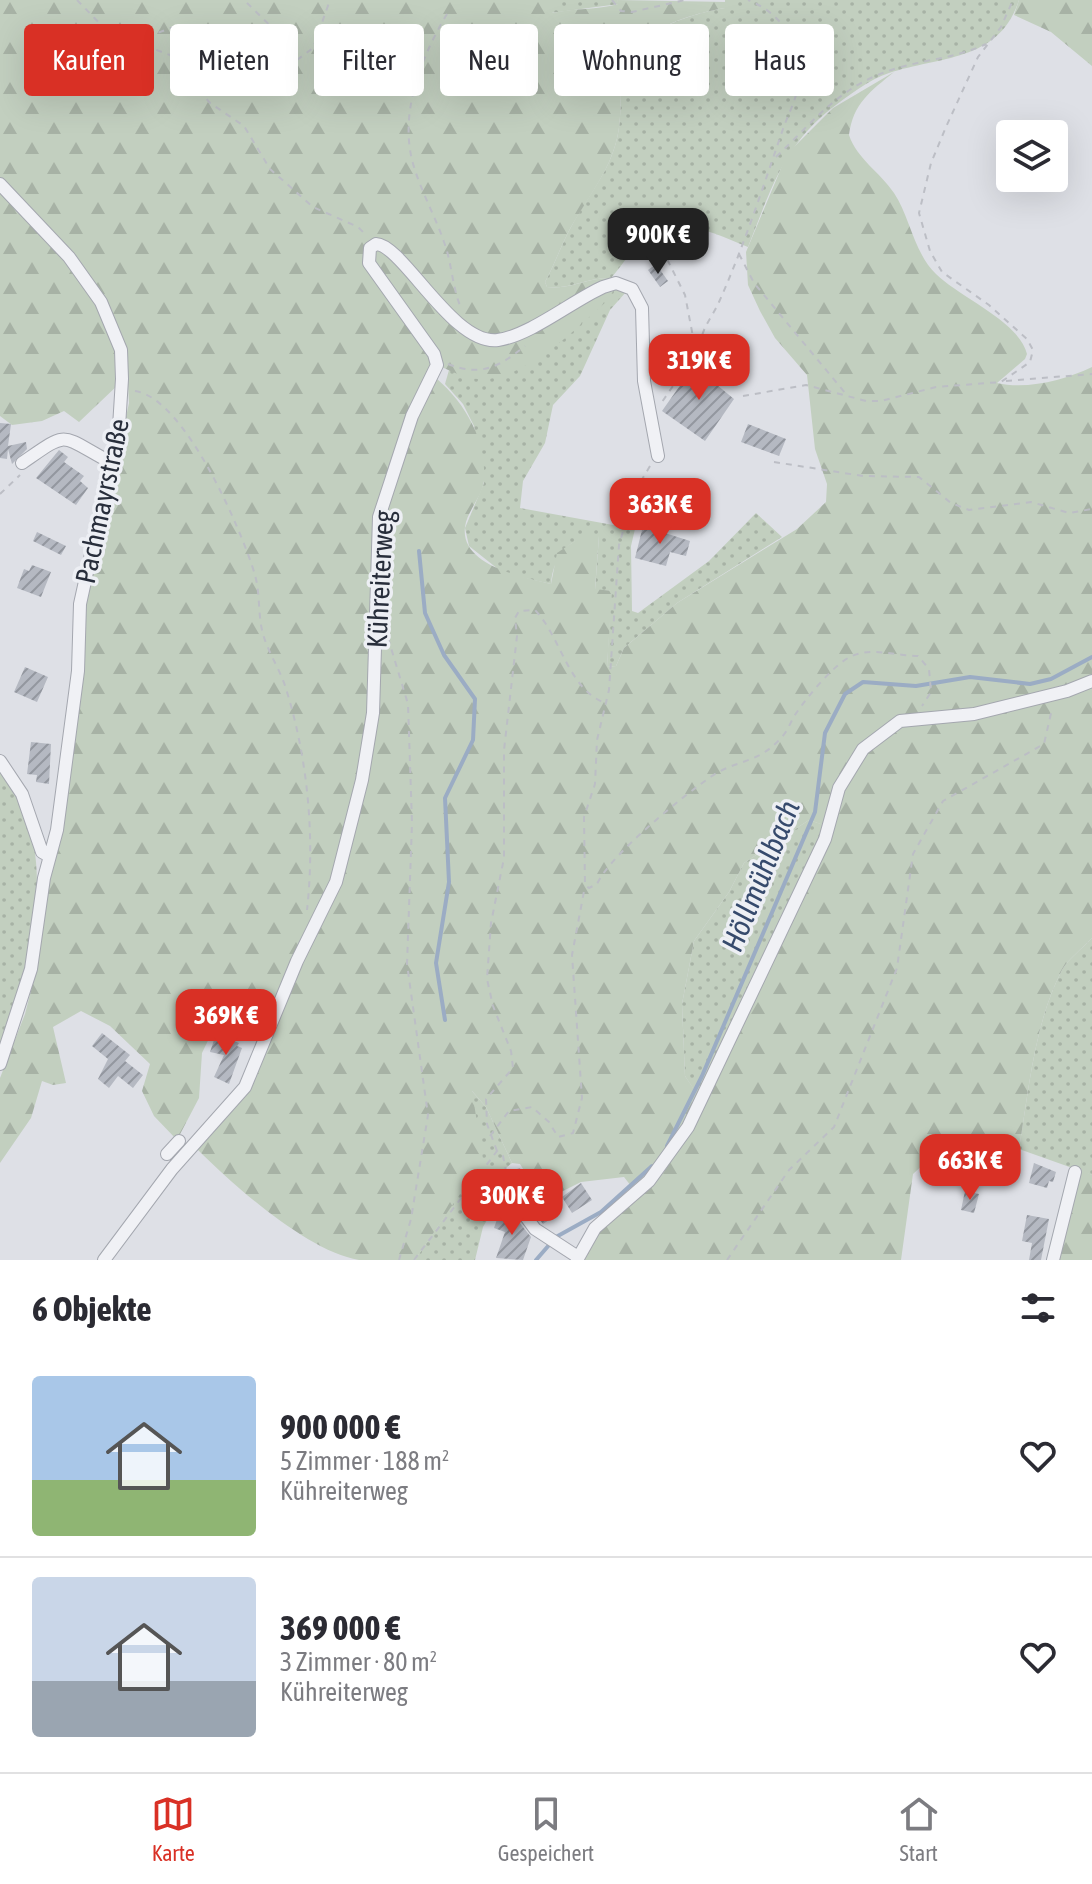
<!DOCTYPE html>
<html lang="de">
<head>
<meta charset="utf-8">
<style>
  :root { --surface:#fff; --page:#f2f2f3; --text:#2b2b33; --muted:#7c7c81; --line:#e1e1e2; --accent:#d93025 }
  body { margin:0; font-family:"Asap Condensed",sans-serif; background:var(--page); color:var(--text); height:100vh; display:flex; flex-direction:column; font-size:30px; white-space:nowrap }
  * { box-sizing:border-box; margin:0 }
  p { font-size:26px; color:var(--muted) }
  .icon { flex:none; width:44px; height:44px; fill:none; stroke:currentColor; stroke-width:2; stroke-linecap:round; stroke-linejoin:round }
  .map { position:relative; height:1260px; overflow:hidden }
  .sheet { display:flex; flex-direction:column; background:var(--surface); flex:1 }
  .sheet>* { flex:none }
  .banner { position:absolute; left:24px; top:24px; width:1044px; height:72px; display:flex; gap:16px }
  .tools { position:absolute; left:996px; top:120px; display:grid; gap:16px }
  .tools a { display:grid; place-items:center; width:72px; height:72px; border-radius:8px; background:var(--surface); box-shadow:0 8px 32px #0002; font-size:40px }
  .price { position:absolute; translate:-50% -68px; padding:0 18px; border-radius:16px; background:var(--accent); color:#fff; font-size:26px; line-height:52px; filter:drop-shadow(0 2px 4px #0008) }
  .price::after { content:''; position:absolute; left:50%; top:48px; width:24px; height:18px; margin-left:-12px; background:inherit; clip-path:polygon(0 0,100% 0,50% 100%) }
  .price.current { background:#222; color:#fff }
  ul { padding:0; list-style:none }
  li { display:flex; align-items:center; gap:24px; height:200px; padding:0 32px }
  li+li { border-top:2px solid var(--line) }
  li span { display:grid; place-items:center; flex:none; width:224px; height:160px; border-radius:8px; color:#555 }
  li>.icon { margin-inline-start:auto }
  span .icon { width:96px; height:96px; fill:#fffc; stroke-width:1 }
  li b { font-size:34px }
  h2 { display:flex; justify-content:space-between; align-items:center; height:96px; padding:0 32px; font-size:34px }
  .pill { padding:0 28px; border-radius:8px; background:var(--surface); box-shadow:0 8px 32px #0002; font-size:28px; line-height:72px }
  .pill.current { background:var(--accent); color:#fff }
  .tabs { display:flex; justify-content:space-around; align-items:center; height:112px; border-top:2px solid var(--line); background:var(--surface); font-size:22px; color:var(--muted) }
  .tabs a { display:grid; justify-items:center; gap:4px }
  .tabs .current { color:var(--accent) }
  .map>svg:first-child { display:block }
  .grass { fill:url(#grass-dots) }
  .forest { fill:url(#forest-firs); fill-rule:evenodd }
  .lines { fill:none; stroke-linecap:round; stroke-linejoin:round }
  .stream { stroke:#9bacc4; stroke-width:4 }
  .building { fill:url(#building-hatch) }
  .minor-casing { stroke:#a4a7af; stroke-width:14 }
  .path { stroke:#bcbec5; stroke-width:2; stroke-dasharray:6 6; stroke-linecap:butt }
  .minor { stroke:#f0f1f5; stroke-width:12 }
  .labels { text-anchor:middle; stroke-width:7; stroke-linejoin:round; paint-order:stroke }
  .street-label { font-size:28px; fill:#282e3b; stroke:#edeff4 }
  .water-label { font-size:30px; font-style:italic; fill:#364a6c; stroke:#edeff4 }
</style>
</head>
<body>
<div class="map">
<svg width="1092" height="1260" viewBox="0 0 1092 1260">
  <defs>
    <pattern id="grass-dots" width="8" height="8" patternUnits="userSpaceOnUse" patternTransform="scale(2)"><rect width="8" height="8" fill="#c2cfbf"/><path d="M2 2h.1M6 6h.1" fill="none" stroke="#a7b2a5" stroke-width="1.8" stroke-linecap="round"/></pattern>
    <pattern id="forest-firs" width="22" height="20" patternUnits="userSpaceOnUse" patternTransform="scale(2)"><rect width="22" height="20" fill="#c2cfbf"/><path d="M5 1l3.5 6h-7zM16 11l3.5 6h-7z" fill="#a7b2a5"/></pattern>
    <pattern id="building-hatch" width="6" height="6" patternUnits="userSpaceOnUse" patternTransform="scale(2)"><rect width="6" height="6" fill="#b5b9c2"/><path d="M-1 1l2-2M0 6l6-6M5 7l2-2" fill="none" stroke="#93979f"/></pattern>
  </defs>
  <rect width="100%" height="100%" fill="#dee0e6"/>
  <!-- grass -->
  <path class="grass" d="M552 0H617L619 4 551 13Z
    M725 0H1019C999 62 940 56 889 73 870 79 848 96 832 108 783 146 770 192 748 247 715 233 674 213 643 240 631 250 622 266 611 278 588 277 569 290 547 287L545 282C555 264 561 245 571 227 584 202 604 178 613 152 621 130 620 114 621 92 623 35 677 17 725 8Z
    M612 288 626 292 610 310 580 376 553 405 545 443 523 481 520 508 635 529 631 546 632 611 638 613 709 561 756 513 782 537 677 603 624 648 616 666 607 667 611 591 595 590 599 536C570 535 553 556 551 584L503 573 469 546 465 528 484 483 474 426 463 404 445 384 449 370C502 390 536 361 574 327 588 314 606 307 612 288Z
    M0 767C7 779 16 792 22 805 55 881 27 973 0 1047Z
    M809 820 836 829 704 1105 685 1076 682 1004 694 941 729 892 744 863Z
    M1092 938V1175L1019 1149C1029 1090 1034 1024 1062 970 1068 959 1083 948 1092 938Z
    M471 1090 486 1107 512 1163 506 1168 503 1193 483 1227 475 1260H415L482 1160Z"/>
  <!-- forest -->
  <path class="forest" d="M0 0H552V13C576 8 596 10 618 4L617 0 727 2 725 8C677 17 623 34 621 92 620 114 621 130 613 152 604 178 585 202 571 227 561 245 555 264 545 282L547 287C570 290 588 277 611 278L613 291 609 299C579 327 528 376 486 379 468 381 449 370 433 363L431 374C463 399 487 438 484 481 482 497 467 511 465 527 460 566 524 577 551 584L557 553 584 535 599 536 595 589 612 591 607 667 616 666 624 648 677 603 797 529 826 502 827 484 815 449 807 375 775 338 760 311 748 285 746 252 787 154 833 108 894 72C871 91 853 103 849 135 857 159 880 172 894 193 910 217 914 253 936 274 959 297 1019 321 1027 354L1025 359 997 383C1027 390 1065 380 1092 367V938C1083 948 1068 959 1062 970 1034 1024 1029 1090 1019 1149L970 1138 939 1150 913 1174 901 1260H582L596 1232 638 1195 624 1177 581 1182 543 1201 520 1164 512 1163 486 1107 472 1091 483 1160 415 1260C397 1260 377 1260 359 1260 308 1252 233 1185 197 1149L254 1080 269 1043 215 1026 202 1053 199 1098 177 1140 154 1116 142 1091 150 1064 110 1026 81 1011 53 1027 66 1083 53 1085 42 1081 31 1118 0 1163V1078L25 1014 35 975 83 617 129 403 128 385 119 384 79 422 64 411 42 421 12 425 0 416ZM809 820 835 829 704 1104 685 1076 682 1004 694 941 729 892 744 863Z
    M1019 0H1092V66L1051 32 1014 15Z
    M1082 1170 1092 1175V1260H1058Z"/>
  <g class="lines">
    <!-- stream -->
    <path class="stream" d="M419 551 425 613 444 655 475 699 473 740 445 798 449 882 436 963 445 1020
      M667 1146 702 1076 815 812 825 733 845 694 863 682 916 686 970 677 1030 684 1051 679 1092 657
      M536 1260 556 1237 601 1212 652 1166"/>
  </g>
  <!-- building -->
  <path class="building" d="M656 264 668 281 660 287 648 270Z
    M698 360 715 374 711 380 734 399 705 441 662 411Z
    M0 423 11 424 8 446 26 442 27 449 12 464 8 449 7 459 0 458Z
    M748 424 786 439 779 456 741 442Z
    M59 450 68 457 64 462 84 476 80 481 88 488 76 505 36 478Z
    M643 526 690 541 686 556 670 552 666 566 635 558Z
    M37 532 66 546 61 555 33 541Z
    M32 565 51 572 41 597 17 588 24 569 29 571Z
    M25 667 48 677 37 702 14 692Z
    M31 742 51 744 49 784 36 782 37 775 27 774Z
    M102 1033 130 1055 125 1061 143 1075 133 1088 118 1076 109 1088 98 1079 108 1059 92 1046Z
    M216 1034 239 1043 237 1046 242 1048 229 1084 214 1077 224 1055 210 1052Z
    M1034 1163 1056 1172 1053 1182 1049 1181 1047 1188 1029 1183Z
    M520 1168 524 1184 549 1220 543 1224 515 1188 511 1171Z
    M581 1183 592 1200 572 1213 562 1197Z
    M965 1191 979 1194 974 1213 961 1210Z
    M501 1208 511 1212 531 1237 523 1260 496 1258 505 1232 494 1228Z
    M1027 1215 1049 1219 1041 1260H1029L1032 1243 1022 1241Z"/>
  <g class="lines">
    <defs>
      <path id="minor" d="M0 184 69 257 101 302 121 350 122 379 119 427 80 604 78 671 57 830 44 878 31 969 0 1064
        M22 463C70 430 58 434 110 462
        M0 761 22 794 42 852 49 856
        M167 1154 179 1141
        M510 1195 535 1229 578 1257
        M104 1260 172 1169 245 1087 297 961 336 882 362 780 373 713 379 517 412 416 437 365 434 354 369 263 370 248 376 244C403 245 453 346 498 340 531 335 572 301 603 287L616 283 632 289 642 308 644 381 658 456
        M577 1260 595 1228 649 1181 688 1127 825 839 839 788 863 749 900 721 974 714 1067 691 1092 681
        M1053 1260 1075 1172"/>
    </defs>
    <!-- minor casing -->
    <use href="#minor" class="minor-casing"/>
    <!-- path -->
    <path class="path" d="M77 0 108 32 170 55 210 103 244 126 270 169 313 207 358 227 366 235
      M612 0 621 11 632 12 685 0
      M447 14C420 59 398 116 414 167 422 193 435 216 444 242 452 263 452 287 461 308
      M136 41 176 26 276 60 296 61 292 47 244 0
      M297 60 313 48 330 0
      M776 157C817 118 842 83 901 67 930 59 959 57 986 44
      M662 249 685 295 694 342 701 352 686 367 662 402
      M739 254 754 283 846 394
      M704 358C694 336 710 322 719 302 744 246 763 187 783 129 789 112 799 95 799 76 799 41 781 13 748 0
      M448 364C481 377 499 367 525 346
      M1006 381 1092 374
      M135 391C185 398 242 531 255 575 260 593 258 612 262 630 267 652 281 670 287 692 308 761 315 838 307 910
      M743 396 806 385 866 401H881L936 387 1001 382 1030 362 1033 350 1027 339 989 305 942 272 930 251 919 213 931 163 946 127 978 57 1001 27 1013 0
      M774 462 863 476 919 477 951 503 969 510 1031 502 1069 513 1092 509
      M650 466 634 493 619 545 609 690 597 740 595 784 584 817 585 885 589 888 597 884C610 855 684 795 712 776 735 760 758 764 781 738 788 731 791 720 797 712 808 696 835 663 852 656 872 647 896 656 918 656L929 669 931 692 922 706
      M0 494 20 475
      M388 638 408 704 412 823 407 964 428 1115 411 1219 399 1260
      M490 1136 509 1111 532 1107 549 1122 558 1137 573 1133 582 1098 572 955 585 886
      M497 1151 487 1124 486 1099 513 1068 511 1051 493 1006 487 979 491 923 504 858V750L517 636 515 618 519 611 535 610C561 637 568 689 605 703
      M414 1260 497 1151 503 1156 508 1181
      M727 1260 789 1170 834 1127 897 968 913 854 943 801 1044 744 1052 709"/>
    <!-- minor -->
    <use href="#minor" class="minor"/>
  </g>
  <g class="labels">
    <!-- street labels -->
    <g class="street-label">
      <text transform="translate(102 501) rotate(-78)" y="10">Pachmayrstraße</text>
      <text transform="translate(380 579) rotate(-87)" y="10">Kühreiterweg</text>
    </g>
    <!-- water labels -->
    <g class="water-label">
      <text transform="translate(761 876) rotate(-68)" y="10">Höllmühlbach</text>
    </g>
  </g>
</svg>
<div class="tools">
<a><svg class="icon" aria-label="layers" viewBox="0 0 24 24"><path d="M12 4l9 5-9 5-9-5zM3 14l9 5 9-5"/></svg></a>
</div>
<b class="price current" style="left:658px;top:276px">900K €</b>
<b class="price" style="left:699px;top:402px">319K €</b>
<b class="price" style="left:660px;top:546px">363K €</b>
<b class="price" style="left:226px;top:1057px">369K €</b>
<b class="price" style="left:970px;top:1202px">663K €</b>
<b class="price" style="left:512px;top:1237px">300K €</b>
<div class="banner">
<a class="pill current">Kaufen</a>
<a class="pill">Mieten</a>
<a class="pill">Filter</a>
<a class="pill">Neu</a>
<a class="pill">Wohnung</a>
<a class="pill">Haus</a>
</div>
</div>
<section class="sheet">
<h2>6 Objekte<svg class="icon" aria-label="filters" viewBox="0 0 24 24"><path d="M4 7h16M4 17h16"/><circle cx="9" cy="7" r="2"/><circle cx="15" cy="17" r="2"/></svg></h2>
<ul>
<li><span style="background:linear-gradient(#a9c7e8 65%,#8fb573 0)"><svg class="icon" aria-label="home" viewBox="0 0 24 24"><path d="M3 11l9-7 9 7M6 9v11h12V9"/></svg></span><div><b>900 000 €</b><p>5 Zimmer · 188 m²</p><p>Kühreiterweg</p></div><svg class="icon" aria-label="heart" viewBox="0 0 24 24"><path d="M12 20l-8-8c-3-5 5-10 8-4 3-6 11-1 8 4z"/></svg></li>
<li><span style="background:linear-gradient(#c9d6e8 65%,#9aa5b1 0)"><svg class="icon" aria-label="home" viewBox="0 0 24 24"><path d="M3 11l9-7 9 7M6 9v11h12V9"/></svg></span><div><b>369 000 €</b><p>3 Zimmer · 80 m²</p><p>Kühreiterweg</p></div><svg class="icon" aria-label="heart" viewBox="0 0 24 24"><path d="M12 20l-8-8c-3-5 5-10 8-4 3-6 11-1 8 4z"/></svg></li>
</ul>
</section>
<nav class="tabs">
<a class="current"><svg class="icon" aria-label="map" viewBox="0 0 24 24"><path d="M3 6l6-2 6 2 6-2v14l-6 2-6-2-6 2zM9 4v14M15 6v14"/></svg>Karte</a>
<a><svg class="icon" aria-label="saved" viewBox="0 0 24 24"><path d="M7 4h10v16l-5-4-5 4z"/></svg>Gespeichert</a>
<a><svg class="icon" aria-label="home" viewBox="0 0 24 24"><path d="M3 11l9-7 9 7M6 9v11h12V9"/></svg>Start</a>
</nav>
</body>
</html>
